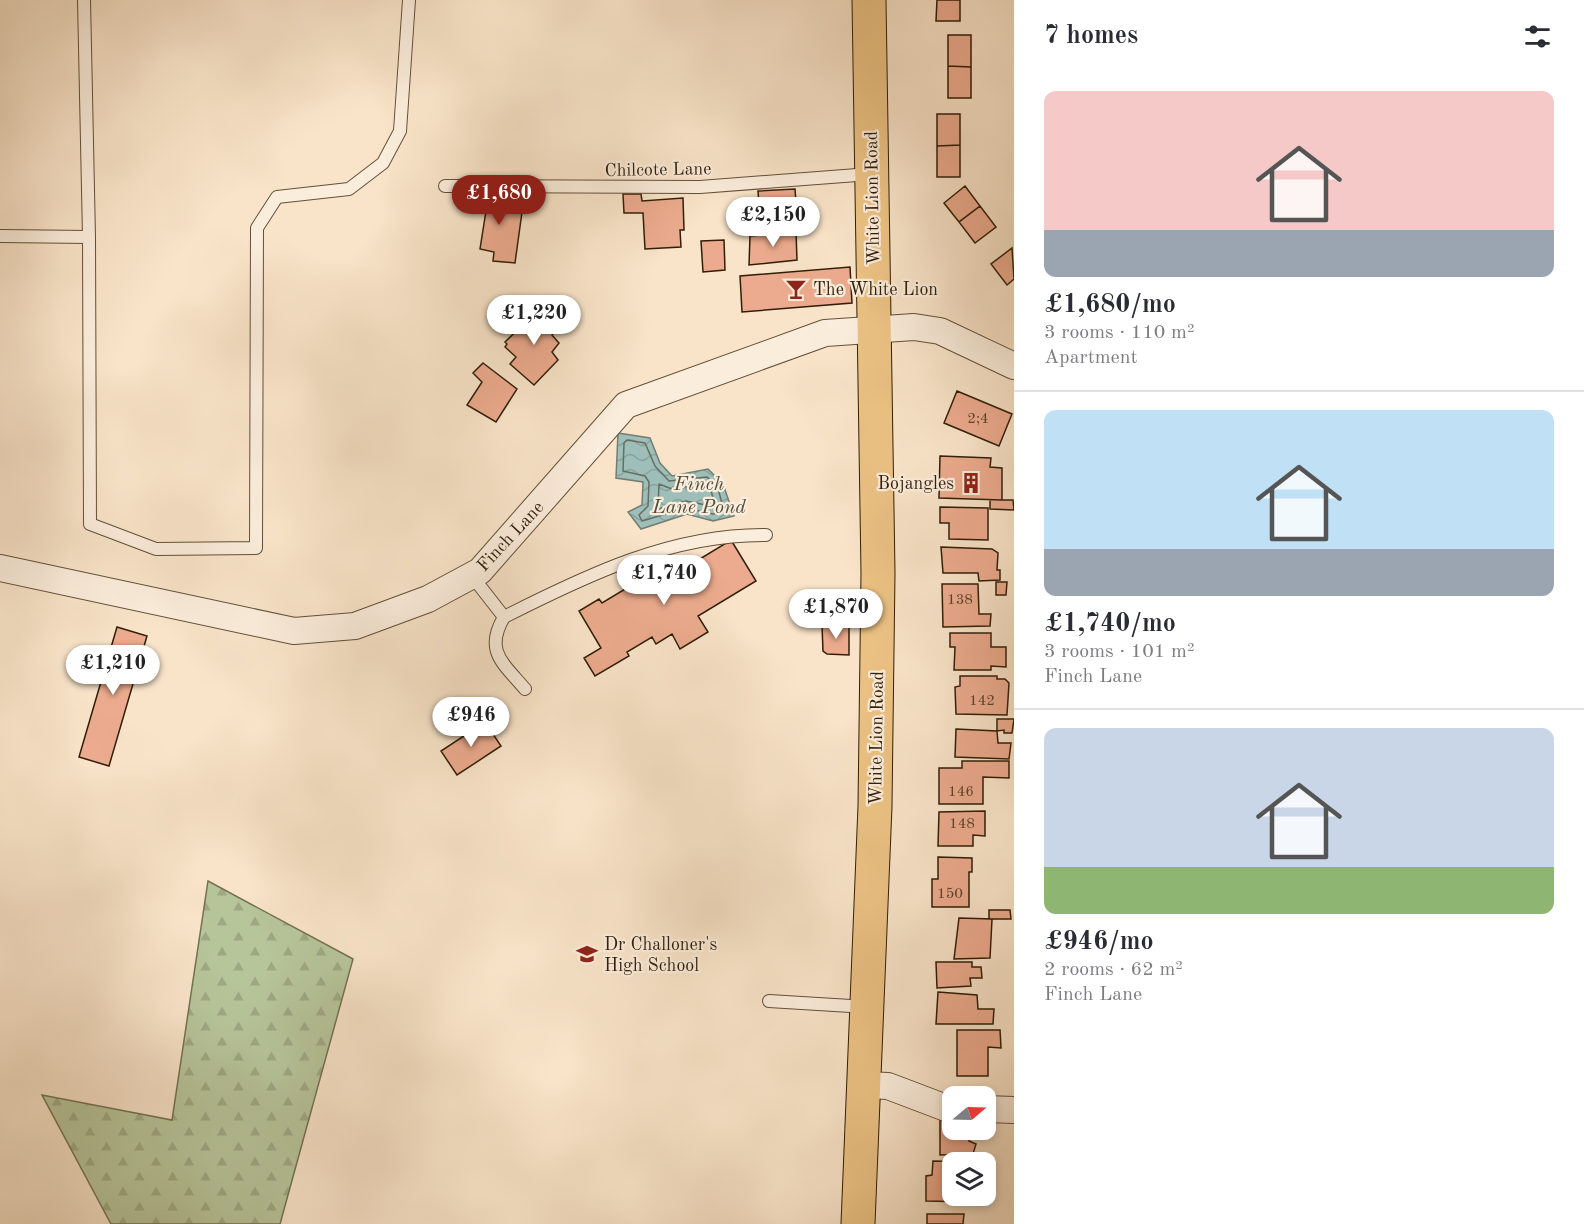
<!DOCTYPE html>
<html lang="en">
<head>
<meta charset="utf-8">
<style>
  :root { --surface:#fff; --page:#f2f2f3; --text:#2b2b33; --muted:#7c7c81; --line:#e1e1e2; --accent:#8f2418 }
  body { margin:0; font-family:"Old Standard TT",serif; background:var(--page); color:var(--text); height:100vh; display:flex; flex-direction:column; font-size:22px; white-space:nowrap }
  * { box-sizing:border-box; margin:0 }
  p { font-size:20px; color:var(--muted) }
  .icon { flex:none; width:33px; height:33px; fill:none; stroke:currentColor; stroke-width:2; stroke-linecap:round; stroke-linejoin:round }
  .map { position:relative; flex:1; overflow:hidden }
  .details { display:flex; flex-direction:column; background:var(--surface); width:570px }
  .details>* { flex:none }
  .needle { width:39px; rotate:71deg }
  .tools { position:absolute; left:942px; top:1086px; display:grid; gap:12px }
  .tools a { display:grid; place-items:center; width:54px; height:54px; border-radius:12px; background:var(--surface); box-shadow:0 3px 9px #0003; font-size:30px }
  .price { position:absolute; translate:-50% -51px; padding:0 14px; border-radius:21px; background:#fff; color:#222; font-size:20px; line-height:39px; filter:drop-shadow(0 2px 3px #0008) }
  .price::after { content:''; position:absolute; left:50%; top:36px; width:18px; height:14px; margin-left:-9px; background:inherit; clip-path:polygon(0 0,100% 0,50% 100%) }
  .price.current { background:var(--accent); color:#fff }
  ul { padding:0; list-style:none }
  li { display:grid; align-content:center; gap:12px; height:318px; padding:0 30px }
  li+li { border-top:2px solid var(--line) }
  li span { display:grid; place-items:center; height:186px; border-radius:12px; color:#555 }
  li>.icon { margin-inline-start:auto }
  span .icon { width:108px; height:108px; fill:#fffc; stroke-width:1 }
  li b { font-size:26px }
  h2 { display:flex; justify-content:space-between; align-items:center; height:72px; padding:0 30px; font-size:26px }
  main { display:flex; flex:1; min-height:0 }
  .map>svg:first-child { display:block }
  .forest { fill:url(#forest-firs); stroke:#747252; stroke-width:1.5 }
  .water { fill:url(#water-waves); stroke:#727e72; stroke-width:1.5 }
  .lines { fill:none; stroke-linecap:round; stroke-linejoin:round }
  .shore { stroke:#676e60; stroke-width:1.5 }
  .building { fill:#ecab8e; stroke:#301e08; stroke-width:1.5 }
  .lane-casing { stroke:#625038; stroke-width:14 }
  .street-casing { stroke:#625038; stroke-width:28 }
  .primary-casing { stroke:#301e08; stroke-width:35 }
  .lane { stroke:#fbeddc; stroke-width:12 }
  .street { stroke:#fbeddc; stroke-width:26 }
  .primary { stroke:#ecc284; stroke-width:33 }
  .labels { text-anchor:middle; stroke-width:4.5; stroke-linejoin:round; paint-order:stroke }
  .number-label { font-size:15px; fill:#5f412a }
  .street-label { font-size:18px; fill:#301e08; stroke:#fbeddc }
  .poi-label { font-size:18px; fill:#301e08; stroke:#fbeddc; text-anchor:start }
  .water-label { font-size:20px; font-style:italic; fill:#514e3d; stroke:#fbeddc }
</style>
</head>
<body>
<main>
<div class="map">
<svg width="1014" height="1224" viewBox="0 0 1014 1224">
  <defs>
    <pattern id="forest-firs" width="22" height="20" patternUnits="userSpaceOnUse" patternTransform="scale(1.5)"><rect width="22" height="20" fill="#b7c59b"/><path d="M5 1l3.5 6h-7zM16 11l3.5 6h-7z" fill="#9ea984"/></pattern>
    <pattern id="water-waves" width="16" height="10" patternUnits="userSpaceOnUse" patternTransform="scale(1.5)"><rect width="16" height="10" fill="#9ebeb9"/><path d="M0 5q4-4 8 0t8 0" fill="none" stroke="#88a39e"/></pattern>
  </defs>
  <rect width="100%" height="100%" fill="#f9e4c9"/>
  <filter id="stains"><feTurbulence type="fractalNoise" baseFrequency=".00333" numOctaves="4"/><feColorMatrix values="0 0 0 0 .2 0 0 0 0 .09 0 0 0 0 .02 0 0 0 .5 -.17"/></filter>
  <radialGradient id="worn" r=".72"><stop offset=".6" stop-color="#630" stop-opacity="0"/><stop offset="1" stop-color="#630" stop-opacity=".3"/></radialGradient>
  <!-- forest -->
  <path class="forest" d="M208 881 353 959 280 1224H111L42 1095 172 1120Z"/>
  <!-- water -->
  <path class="water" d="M618 433 650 438 660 463 672 476 708 469 723 484 734 516 713 521 687 514 641 529 628 512 642 505 643 482 616 478Z"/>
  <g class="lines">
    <!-- shore -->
    <path class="shore" d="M627 440 645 443 655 466 669 481 707 477 718 488 724 512 713 514 686 508 642 521 639 515 648 506 649 482 645 476 623 471 624 443Z
      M659 484 672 489 704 484 711 491 715 504 711 506 686 501 658 509Z"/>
  </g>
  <!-- building -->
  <path class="building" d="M937 0H960V21H936Z
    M948 35H971V67L948 66Z
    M948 66 971 67V98H948Z
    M937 114H960V145L937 146Z
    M960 145V177H937V146Z
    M965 186 980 206 959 222 944 203Z
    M795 189 797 216 760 218 758 191Z
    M467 193H508V209L522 212 515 263 493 261 494 252 480 249 486 211H477L476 201 468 202Z
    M623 194H641L642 201 683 198 684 230H680L681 247 645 249 643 213H624Z
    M980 206 996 227 975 243 959 222Z
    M796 232 797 260 749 265 750 236Z
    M724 240 725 270 703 272 701 241Z
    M1012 248 1014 279 1007 285 991 264Z
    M850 267 852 303 742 312 740 276Z
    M542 306 560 327 552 335 559 343 552 352 558 360 534 385 510 364 516 357 505 347 507 344 505 342Z
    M483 363 517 389 496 422 467 405 482 382 473 373Z
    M957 391 1012 414 999 446 944 423Z
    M940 456 991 458 990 467 1002 468V500L939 498Z
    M990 500H1013L1014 510 990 509Z
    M940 507 988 508V540L949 539V523H940Z
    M731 540 756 581 698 616 708 632 680 649 672 634 656 644 652 637 627 652 629 656 595 676 584 658 601 648 579 611 599 599 602 603 665 565 672 576Z
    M941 547 992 549 998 553 997 570H1000V580L979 581 978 573H943Z
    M996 582H1007L1006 595H996Z
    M942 584H978L979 614H991L990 626 943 627Z
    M822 625 849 626V655L827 654 823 651Z
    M117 627 147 636 109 766 79 757Z
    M950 633H991V647H1006V667L991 666V670H954L955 647H950Z
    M960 676H997V679H1005L1009 683 1007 715 956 714 955 687 960 686Z
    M997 719H1014L1012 733H1004V730L997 731Z
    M485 722 501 746 457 775 441 751Z
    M956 729 997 731 998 743H1011L1009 759 955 757Z
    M962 761H1009V778L983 777V804H939V768H962Z
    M985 811V836L973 835V846H938L939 812Z
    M938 857 972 858V872H969V907H932V879H938Z
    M989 910H1010L1011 919H989Z
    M959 918 992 919 990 958 954 959Z
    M936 962H972V967H981L982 978H970L971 986 937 988Z
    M938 992 977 995 978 1009H994L993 1024H936Z
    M957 1030H1000L1001 1048 988 1047V1076H957Z
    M940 1117H952V1130H984V1134H969V1141L976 1144 973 1154 940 1155Z
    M933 1161 972 1162H952V1196H972V1202L926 1201V1176L932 1175Z
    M927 1214H964L963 1224H927Z"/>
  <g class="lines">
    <defs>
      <path id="lane" d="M84 0 89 237 90 524 156 549 256 548 257 228 277 197 349 189 383 163 400 131 409 0
        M445 186 700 187 870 174
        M0 236 89 237
        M472 576 504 617C587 575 672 534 766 535
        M504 617C484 651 503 663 525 689
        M769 1001 867 1007"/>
      <path id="street" d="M0 568 294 631 355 626 428 599 480 571 626 405 825 333 914 327 940 331 1014 366
        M866 1085 888 1086 946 1108H952
        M986 1109 1014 1110"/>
      <path id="primary" d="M858 1224 875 806 878 573 869 0"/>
    </defs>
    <!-- lane casing -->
    <use href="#lane" class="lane-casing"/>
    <!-- street casing -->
    <use href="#street" class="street-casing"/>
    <!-- primary casing -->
    <use href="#primary" class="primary-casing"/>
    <!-- lane -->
    <use href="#lane" class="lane"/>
    <!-- street -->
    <use href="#street" class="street"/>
    <!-- primary -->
    <use href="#primary" class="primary"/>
  </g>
  <!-- icons -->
  <defs>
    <symbol id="bar-bare" viewBox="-9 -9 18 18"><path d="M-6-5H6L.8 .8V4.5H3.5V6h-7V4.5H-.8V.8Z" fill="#8f2418" stroke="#fbeddc" stroke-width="2.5" paint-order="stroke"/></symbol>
    <symbol id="building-bare" viewBox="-9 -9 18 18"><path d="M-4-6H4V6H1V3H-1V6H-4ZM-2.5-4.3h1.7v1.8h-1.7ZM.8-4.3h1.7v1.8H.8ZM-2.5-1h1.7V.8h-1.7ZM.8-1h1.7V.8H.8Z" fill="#8f2418" stroke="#fbeddc" stroke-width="2.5" paint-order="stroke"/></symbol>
    <symbol id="school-bare" viewBox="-9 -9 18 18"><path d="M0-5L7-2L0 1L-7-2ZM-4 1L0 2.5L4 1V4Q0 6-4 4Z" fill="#8f2418" stroke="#fbeddc" stroke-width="2.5" paint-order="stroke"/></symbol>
  </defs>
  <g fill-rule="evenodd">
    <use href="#bar-bare" x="781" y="274" width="30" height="30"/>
    <use href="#building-bare" x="956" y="468" width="30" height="30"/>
    <use href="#school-bare" x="572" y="939" width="30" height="30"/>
  </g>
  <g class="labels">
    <!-- number labels -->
    <g class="number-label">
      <text x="978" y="423">2;4</text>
      <text x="960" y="604">138</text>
      <text x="982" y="705">142</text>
      <text x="961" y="796">146</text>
      <text x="962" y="828">148</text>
      <text x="950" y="898">150</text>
    </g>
    <!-- street labels -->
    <g class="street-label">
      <text transform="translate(658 169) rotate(-1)" y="6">Chilcote Lane</text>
      <text transform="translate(872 198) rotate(-91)" y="6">White Lion Road</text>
      <text transform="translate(510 536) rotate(-47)" y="6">Finch Lane</text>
      <text transform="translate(876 738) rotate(-89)" y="6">White Lion Road</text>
    </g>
    <!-- poi labels -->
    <g class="poi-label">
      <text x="813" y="295">The White Lion</text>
      <text x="954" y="489" text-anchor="end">Bojangles</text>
      <text x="604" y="950">Dr Challoner's<tspan x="604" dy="21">High School</tspan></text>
    </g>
    <!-- water labels -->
    <g class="water-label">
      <text x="699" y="490">Finch<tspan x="699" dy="23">Lane Pond</tspan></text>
    </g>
  </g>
  <rect width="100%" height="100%" filter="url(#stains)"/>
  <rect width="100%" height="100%" fill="url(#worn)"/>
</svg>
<div class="tools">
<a><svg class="needle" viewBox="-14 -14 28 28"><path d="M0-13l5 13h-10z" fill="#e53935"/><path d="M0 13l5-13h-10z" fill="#7c7c81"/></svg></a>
<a><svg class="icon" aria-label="layers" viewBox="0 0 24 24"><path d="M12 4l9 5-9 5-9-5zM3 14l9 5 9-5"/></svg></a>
</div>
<b class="price current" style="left:499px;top:226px">£1,680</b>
<b class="price" style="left:773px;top:248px">£2,150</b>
<b class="price" style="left:534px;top:346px">£1,220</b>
<b class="price" style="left:664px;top:606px">£1,740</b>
<b class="price" style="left:836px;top:640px">£1,870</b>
<b class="price" style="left:113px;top:696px">£1,210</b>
<b class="price" style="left:471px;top:748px">£946</b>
</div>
<section class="details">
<h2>7 homes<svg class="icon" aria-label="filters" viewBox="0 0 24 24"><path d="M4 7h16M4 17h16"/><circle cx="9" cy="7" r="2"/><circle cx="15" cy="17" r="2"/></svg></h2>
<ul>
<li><span style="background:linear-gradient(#f6c9c9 75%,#9aa5b1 0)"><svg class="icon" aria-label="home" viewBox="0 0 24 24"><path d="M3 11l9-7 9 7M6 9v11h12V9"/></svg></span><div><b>£1,680/mo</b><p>3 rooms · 110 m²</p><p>Apartment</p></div></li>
<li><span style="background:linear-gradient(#bfe0f5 75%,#9aa5b1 0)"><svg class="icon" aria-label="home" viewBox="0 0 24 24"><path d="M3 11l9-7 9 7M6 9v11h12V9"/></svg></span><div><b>£1,740/mo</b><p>3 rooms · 101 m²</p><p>Finch Lane</p></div></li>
<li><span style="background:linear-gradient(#c9d6e8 75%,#8fb573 0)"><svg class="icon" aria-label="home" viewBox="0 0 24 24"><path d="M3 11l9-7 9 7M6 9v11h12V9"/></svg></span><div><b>£946/mo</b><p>2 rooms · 62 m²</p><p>Finch Lane</p></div></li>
</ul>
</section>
</main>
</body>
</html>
